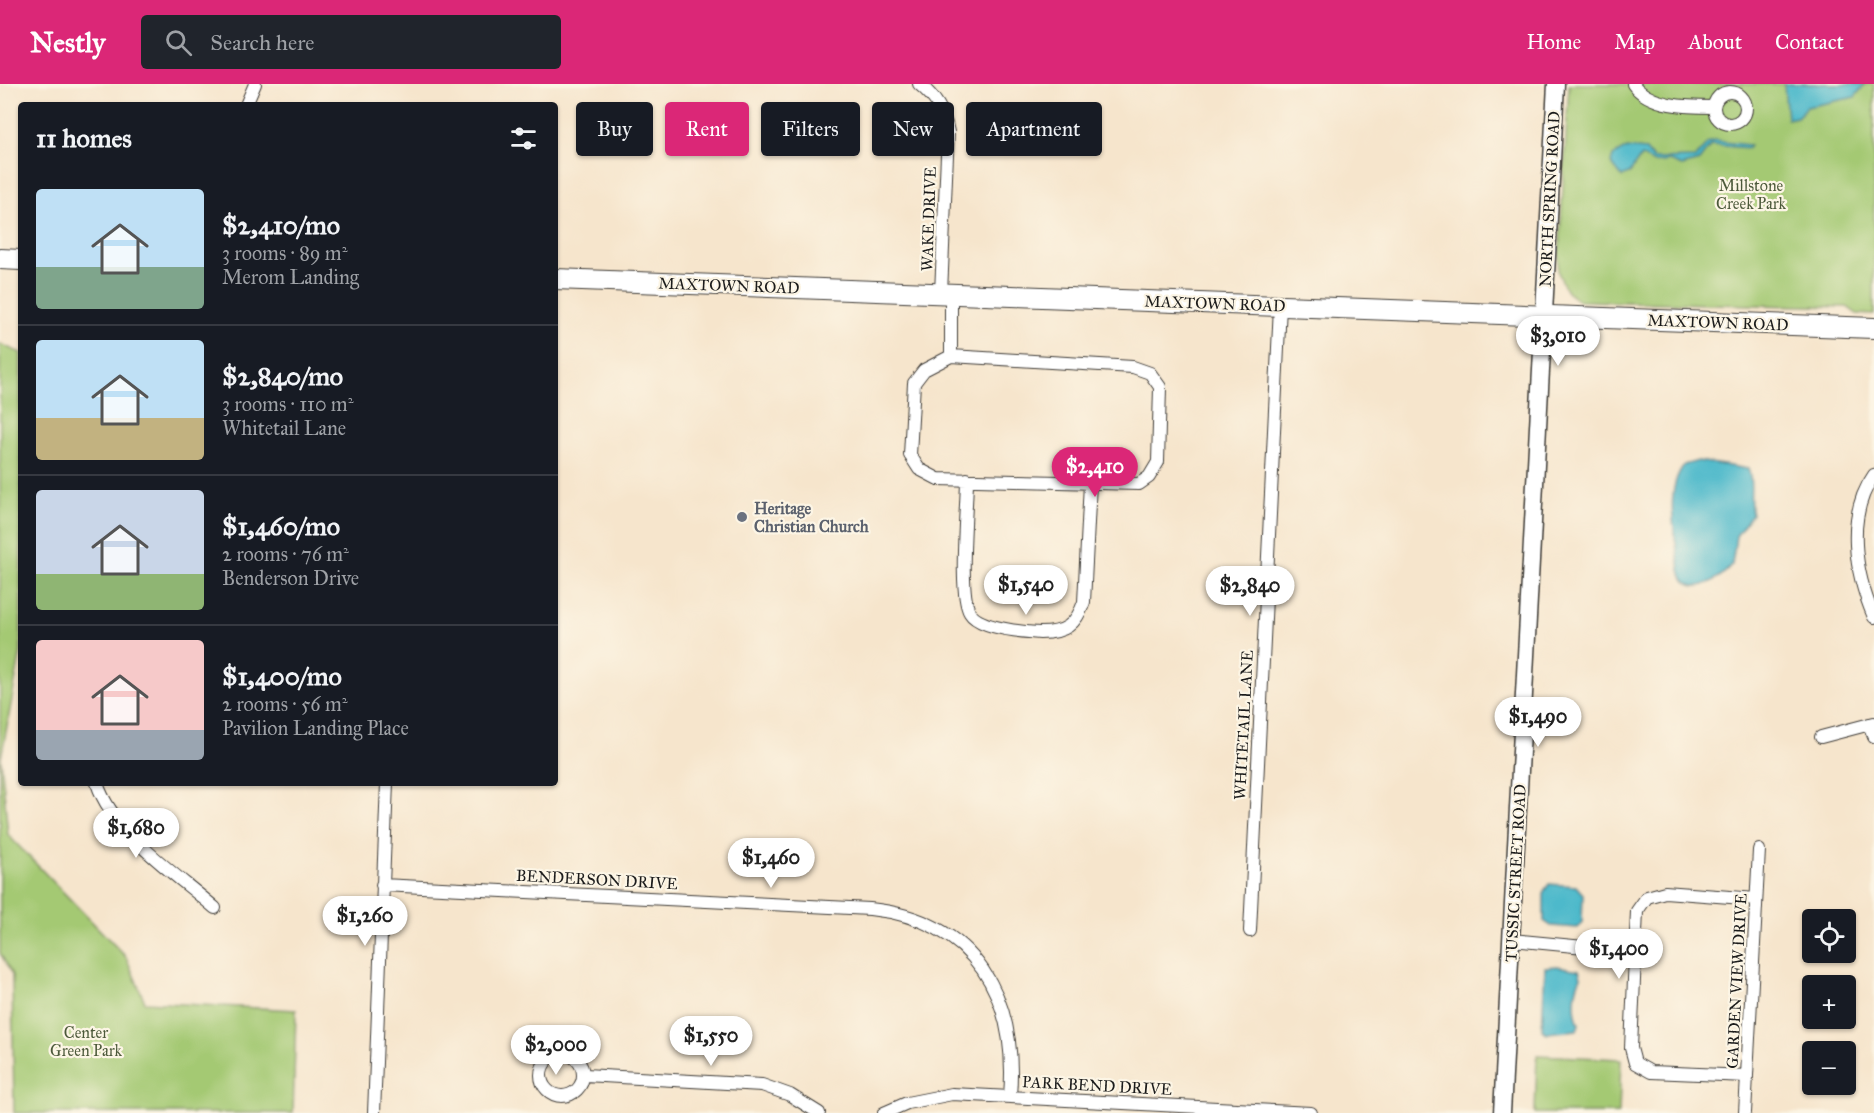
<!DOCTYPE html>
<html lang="en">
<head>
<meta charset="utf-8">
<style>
  :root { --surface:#171b24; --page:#20242c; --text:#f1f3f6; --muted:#9ea1a6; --line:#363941; --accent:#db2777 }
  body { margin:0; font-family:"IM FELL Great Primer",serif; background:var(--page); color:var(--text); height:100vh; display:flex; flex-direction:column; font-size:22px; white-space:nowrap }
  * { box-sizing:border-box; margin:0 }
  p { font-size:20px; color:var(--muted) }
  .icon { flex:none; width:33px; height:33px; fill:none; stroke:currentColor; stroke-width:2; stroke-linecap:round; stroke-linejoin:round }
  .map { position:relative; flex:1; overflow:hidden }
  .panel { position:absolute; left:18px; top:18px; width:540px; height:684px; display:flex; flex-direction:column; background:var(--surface); border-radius:6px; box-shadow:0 2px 4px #0004 }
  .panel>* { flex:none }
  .hud { position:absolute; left:576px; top:18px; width:570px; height:54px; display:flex; gap:12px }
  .tools { position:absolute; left:1802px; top:825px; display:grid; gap:12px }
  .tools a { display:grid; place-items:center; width:54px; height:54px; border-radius:6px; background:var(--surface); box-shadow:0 2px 4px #0004; font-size:30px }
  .price { position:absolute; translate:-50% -51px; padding:0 14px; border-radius:21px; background:#fff; color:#222; font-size:20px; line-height:39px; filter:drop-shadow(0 2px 3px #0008) }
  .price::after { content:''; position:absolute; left:50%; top:36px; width:18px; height:14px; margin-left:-9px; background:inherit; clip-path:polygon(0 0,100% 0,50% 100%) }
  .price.current { background:var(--accent); color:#fff }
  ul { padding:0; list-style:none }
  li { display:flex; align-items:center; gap:18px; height:150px; padding:0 18px }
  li+li { border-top:2px solid var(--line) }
  li span { display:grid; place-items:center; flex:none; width:168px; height:120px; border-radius:6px; color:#555 }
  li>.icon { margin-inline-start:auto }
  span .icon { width:72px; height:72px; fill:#fffc; stroke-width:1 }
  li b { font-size:26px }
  h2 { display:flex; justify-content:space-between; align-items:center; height:72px; padding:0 18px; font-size:26px }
  .chip { padding:0 21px; border-radius:6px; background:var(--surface); box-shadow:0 2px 4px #0004; font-size:21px; line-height:54px }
  .chip.current { background:var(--accent); color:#fff }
  header { display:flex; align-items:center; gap:36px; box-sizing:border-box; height:84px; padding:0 30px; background:var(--accent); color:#fff }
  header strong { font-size:28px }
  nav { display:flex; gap:33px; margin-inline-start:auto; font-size:21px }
  .search { width:420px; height:54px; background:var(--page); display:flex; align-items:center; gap:15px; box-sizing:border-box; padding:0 21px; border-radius:6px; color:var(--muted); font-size:22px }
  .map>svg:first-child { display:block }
  .green { fill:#a4c973; stroke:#607248; stroke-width:1.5 }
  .water { fill:#4eb9cb; stroke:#356a74; stroke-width:1.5 }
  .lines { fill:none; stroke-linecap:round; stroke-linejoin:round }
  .minor-casing { stroke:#3d3a36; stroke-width:14 }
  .secondary-casing { stroke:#3d3a36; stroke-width:19 }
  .primary-casing { stroke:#3d3a36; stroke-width:22 }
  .minor { stroke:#fff; stroke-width:12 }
  .secondary { stroke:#fff; stroke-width:16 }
  .primary { stroke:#fff; stroke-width:20 }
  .worship-dot { fill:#6b7280; stroke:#fcf5e5; stroke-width:2 }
  .labels { text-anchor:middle; stroke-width:4.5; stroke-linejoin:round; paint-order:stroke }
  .park-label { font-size:16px; fill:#4c593a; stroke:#fcf5e5 }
  .street-label { font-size:16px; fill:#1c1c1c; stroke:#fcf5e5 }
  .worship-label { font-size:16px; font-weight:bold; fill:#5b616d; stroke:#fcf5e5; text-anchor:start }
</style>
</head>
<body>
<header>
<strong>Nestly</strong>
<div class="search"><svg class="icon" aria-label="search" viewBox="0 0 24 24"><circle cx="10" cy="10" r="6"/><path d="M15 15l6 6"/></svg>Search here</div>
<nav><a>Home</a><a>Map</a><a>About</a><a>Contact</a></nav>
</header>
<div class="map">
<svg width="1874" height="1029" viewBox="0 0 1874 1029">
  <rect width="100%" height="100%" fill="#fcf5e5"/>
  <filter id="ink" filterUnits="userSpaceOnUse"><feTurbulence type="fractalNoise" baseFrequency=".0167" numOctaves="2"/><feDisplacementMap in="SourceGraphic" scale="12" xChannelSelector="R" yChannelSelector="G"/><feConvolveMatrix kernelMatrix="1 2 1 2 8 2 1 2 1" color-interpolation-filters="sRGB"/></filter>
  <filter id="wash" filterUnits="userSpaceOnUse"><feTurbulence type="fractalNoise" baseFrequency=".008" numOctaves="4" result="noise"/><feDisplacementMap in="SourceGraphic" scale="24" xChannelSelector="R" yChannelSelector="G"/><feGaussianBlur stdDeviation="1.35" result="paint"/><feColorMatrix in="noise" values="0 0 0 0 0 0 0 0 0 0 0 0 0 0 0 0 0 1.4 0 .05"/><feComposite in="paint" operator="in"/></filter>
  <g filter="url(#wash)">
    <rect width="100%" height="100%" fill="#f6e5cc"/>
    <!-- green -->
    <path class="green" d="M1569 0H1874V231L1857 230 1847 223 1579 217 1567 208 1558 188Z
      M0 260 21 269V567L1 674 8 751 126 873 145 918 296 926 293 1029H14L12 891 0 869Z
      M1537 971 1621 975 1619 1029H1535Z"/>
    <!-- water -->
    <path class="water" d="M1784 0H1865L1855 13 1807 23 1797 33 1787 35Z
      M1714 57 1750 61 1748 64 1711 61 1699 77 1682 82 1669 77 1654 79 1641 72 1629 90 1622 93 1611 79 1613 72 1627 64 1646 66 1653 75 1695 74 1708 59Z
      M1698 377 1748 385C1754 398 1748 415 1752 430L1736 452 1732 481C1723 492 1697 512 1684 496 1679 490 1680 480 1678 473 1674 446 1665 405 1684 381Z
      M1549 800 1576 802 1583 810 1582 838 1578 844 1551 842 1544 837V807Z
      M1557 882 1579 886 1581 893C1574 906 1573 926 1579 940L1577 946 1547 949 1542 946 1545 883Z"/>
  </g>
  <g filter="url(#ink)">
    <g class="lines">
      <defs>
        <path id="minor" d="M919 0C935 13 944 27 948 48L941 209
          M1633 0C1649 23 1689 23 1713 23
          M1714 24a16 16 0 1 1 32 0a16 16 0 1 1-32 0Z
          M246 21 255 0
          M951 272 1133 283 1150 289 1160 303 1158 378 1149 393 1139 400 938 395 919 385 910 371 914 299 924 286 951 272V210
          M1874 391C1845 432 1855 489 1874 533
          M967 395C967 423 958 509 970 529 979 544 1023 548 1040 549 1065 549 1076 541 1084 518L1090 399
          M1869 640 1874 653
          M1821 653 1874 639
          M97 699C113 749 176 790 215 824
          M382 801 870 825C976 836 1018 914 1010 1012
          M1250 847 1280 222
          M1512 856 1636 868
          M541 991a21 21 0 1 1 42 0a21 21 0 1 1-42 0Z
          M585 991 762 1001 790 1011 819 1029
          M1747 992 1651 988 1635 979 1631 964 1637 827 1647 813 1665 808 1756 815
          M374 1029 387 699
          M884 1029 907 1019 952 1010 1311 1029
          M1745 1029 1759 766"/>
        <path id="secondary" d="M1502 1029 1556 0"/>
        <path id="primary" d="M0 175 21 176
          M555 195 1874 244"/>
      </defs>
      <!-- minor casing -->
      <use href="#minor" class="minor-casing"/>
      <!-- secondary casing -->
      <use href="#secondary" class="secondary-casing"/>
      <!-- primary casing -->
      <use href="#primary" class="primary-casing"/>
      <!-- minor -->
      <use href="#minor" class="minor"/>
      <!-- secondary -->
      <use href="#secondary" class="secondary"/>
      <!-- primary -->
      <use href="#primary" class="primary"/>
    </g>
  </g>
  <!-- markers -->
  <circle class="worship-dot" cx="742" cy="433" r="6"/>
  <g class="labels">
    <!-- park labels -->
    <g class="park-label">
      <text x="1751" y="107">Millstone<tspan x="1751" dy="18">Creek Park</tspan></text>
      <text x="86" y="954">Center<tspan x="86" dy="18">Green Park</tspan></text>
    </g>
    <!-- street labels -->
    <g class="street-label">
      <text transform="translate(1549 115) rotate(-87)" y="6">NORTH SPRING ROAD</text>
      <text transform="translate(928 135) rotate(-88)" y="6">WAKE DRIVE</text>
      <text transform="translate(729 201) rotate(2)" y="6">MAXTOWN ROAD</text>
      <text transform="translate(1215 219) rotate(2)" y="6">MAXTOWN ROAD</text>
      <text transform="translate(1718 238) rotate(2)" y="6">MAXTOWN ROAD</text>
      <text transform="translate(1243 641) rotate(-87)" y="6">WHITETAIL LANE</text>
      <text transform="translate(1515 789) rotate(-87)" y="6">TUSSIC STREET ROAD</text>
      <text transform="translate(597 795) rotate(3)" y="6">BENDERSON DRIVE</text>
      <text transform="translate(1736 897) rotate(-87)" y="6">GARDEN VIEW DRIVE</text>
      <text transform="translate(1097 1001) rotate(3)" y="6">PARK BEND DRIVE</text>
    </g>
    <!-- worship labels -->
    <g class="worship-label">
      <text x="754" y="430">Heritage<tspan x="754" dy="18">Christian Church</tspan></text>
    </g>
  </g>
</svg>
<div class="tools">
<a><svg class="icon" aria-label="locate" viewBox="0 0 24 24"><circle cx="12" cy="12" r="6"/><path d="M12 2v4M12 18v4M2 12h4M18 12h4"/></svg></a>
<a>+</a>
<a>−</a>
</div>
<b class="price" style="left:1558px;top:283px">$3,010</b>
<b class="price current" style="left:1095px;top:414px">$2,410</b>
<b class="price" style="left:1026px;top:532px">$1,540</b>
<b class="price" style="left:1250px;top:533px">$2,840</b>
<b class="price" style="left:1538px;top:664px">$1,490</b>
<b class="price" style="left:136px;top:775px">$1,680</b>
<b class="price" style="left:771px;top:805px">$1,460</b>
<b class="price" style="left:365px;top:863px">$1,260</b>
<b class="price" style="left:1619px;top:896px">$1,400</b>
<b class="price" style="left:711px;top:983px">$1,550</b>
<b class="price" style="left:556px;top:992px">$2,000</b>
<div class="hud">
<a class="chip">Buy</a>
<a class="chip current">Rent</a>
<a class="chip">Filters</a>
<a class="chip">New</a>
<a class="chip">Apartment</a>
</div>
<section class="panel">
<h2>11 homes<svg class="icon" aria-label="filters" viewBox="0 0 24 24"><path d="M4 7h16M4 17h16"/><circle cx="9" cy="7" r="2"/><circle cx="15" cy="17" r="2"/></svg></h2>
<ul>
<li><span style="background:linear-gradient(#bfe0f5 65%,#7fa58c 0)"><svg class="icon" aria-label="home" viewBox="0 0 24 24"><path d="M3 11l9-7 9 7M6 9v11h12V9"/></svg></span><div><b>$2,410/mo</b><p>3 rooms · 89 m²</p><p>Merom Landing</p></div></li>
<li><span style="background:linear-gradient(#bfe0f5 65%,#c2b280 0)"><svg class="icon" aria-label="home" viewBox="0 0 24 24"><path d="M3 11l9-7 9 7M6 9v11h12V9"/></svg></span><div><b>$2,840/mo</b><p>3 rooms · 110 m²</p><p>Whitetail Lane</p></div></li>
<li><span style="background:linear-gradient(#c9d6e8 70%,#8fb573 0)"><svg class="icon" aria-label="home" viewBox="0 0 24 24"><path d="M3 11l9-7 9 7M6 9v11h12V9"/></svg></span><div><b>$1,460/mo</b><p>2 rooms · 76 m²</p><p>Benderson Drive</p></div></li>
<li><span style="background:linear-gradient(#f6c9c9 75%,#9aa5b1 0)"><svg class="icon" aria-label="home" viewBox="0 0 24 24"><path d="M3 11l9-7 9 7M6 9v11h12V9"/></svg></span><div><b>$1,400/mo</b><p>2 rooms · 56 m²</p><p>Pavilion Landing Place</p></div></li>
</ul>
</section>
</div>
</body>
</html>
